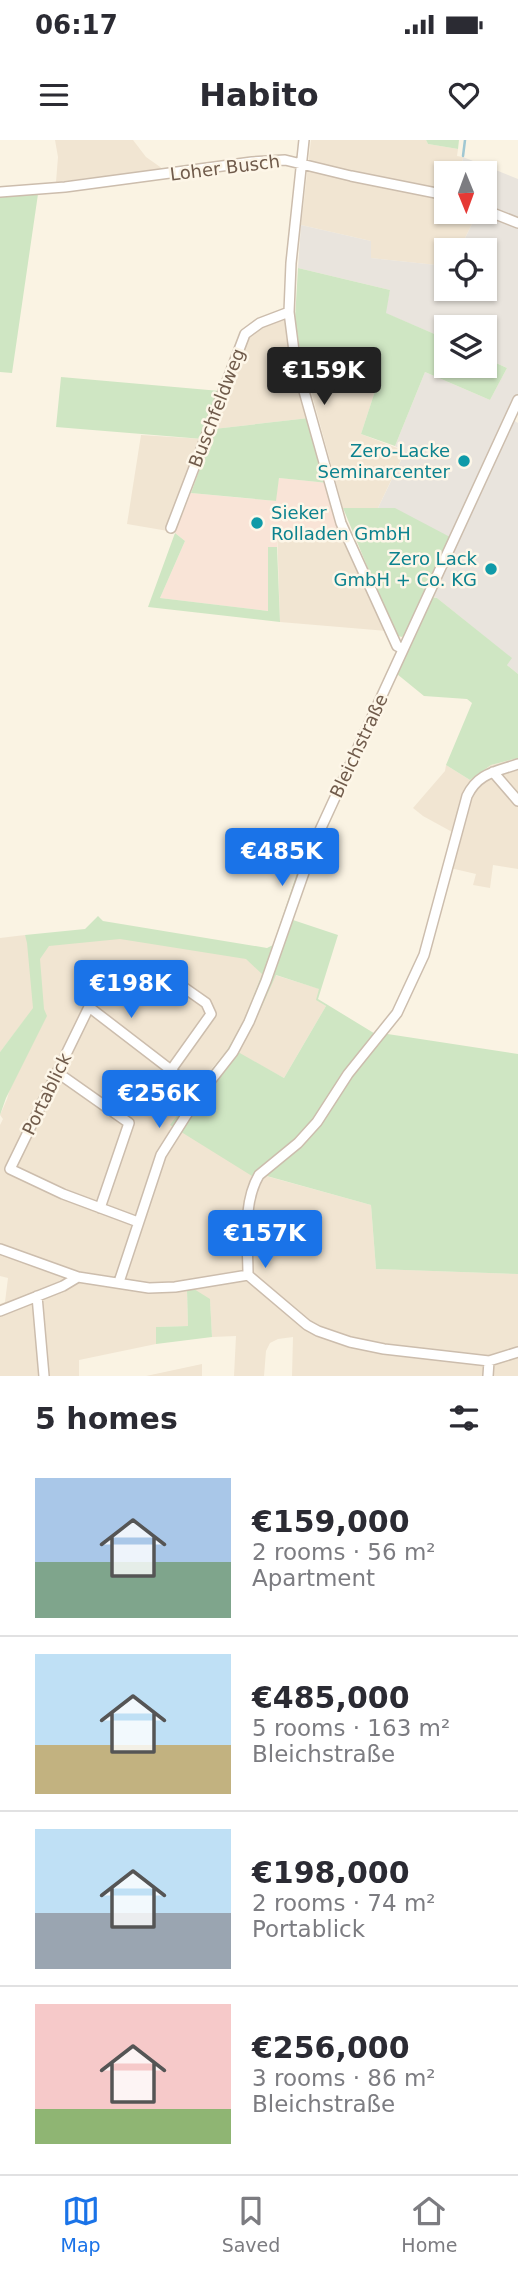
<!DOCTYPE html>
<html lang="en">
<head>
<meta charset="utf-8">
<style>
  :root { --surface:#fff; --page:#f2f2f3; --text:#2b2b33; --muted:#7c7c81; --line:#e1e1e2; --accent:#1a73e8 }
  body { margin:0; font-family:"DejaVu Sans",sans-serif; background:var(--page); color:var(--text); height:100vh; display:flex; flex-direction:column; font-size:26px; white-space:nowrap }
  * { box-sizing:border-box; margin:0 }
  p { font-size:23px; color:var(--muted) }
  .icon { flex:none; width:38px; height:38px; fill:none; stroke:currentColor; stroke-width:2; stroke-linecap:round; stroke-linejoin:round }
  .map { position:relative; height:1236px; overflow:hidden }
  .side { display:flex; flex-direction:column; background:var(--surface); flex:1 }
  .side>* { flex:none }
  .needle { width:46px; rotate:179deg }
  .buttons { position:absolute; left:434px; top:21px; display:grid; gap:14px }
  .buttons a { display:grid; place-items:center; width:63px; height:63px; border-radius:0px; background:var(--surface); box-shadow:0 2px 5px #0004; font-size:35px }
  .price { position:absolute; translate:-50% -60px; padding:0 16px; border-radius:7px; background:var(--accent); color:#fff; font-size:23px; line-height:46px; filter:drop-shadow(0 2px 4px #0008) }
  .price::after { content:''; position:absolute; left:50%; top:42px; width:21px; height:16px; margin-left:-10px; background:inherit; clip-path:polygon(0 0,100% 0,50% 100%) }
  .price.current { background:#222; color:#fff }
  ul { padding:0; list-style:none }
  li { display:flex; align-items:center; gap:21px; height:175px; padding:0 35px }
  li+li { border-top:2px solid var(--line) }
  li span { display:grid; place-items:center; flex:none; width:196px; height:140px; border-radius:0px; color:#555 }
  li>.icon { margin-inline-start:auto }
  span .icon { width:84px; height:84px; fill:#fffc; stroke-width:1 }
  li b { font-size:30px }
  h2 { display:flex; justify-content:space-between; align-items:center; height:84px; padding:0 35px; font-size:30px }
  .status { display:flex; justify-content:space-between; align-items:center; height:49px; padding:0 35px; background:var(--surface); direction:ltr }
  .status svg { height:19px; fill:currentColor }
  header { display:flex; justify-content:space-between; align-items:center; height:91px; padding:0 35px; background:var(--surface); font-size:32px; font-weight:700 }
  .tab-bar { display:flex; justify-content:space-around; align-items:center; height:98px; border-top:2px solid var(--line); background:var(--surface); font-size:19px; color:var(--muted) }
  .tab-bar a { display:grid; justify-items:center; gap:4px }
  .tab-bar .current { color:var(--accent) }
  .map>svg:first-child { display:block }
  .residential { fill:#f1e5d2 }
  .commercial { fill:#f9e4d7 }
  .industrial { fill:#e9e4dd }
  .green { fill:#cfe6c3; fill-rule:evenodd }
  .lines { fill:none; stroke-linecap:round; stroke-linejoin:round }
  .stream { stroke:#a0c7d2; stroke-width:2.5 }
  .minor-casing { stroke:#ccbdad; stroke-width:12 }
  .minor { stroke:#fff; stroke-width:9 }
  .culture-dot { fill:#0f9aa8; stroke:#fdf6e8; stroke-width:2.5 }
  .labels { text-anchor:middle; stroke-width:5; stroke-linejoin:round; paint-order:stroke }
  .street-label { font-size:18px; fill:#705b4b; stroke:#fdf6e8 }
  .culture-label { font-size:18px; fill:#0d838f; stroke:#fdf6e8; text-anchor:end }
</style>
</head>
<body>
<div class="status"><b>06:17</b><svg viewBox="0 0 49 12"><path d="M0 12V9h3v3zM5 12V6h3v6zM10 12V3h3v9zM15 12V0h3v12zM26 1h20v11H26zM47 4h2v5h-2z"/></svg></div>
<header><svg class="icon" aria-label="menu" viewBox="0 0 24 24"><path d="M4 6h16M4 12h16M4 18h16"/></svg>Habito<svg class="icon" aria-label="heart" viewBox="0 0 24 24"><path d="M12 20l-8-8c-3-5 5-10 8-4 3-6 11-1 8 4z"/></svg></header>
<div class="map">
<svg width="518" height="1236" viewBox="0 0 518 1236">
  <rect width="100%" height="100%" fill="#faf3e3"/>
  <!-- residential -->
  <path class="residential" d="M55 0H133L146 17 163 29 56 42 58 17Z
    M311 0H426L428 4 458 9 457 16 463 17 461 33H446V72H478L459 110H446V126L370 118 371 101 301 85Z
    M280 178 286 181 289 207 309 278 214 289 248 196 255 190Z
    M300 211 377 245 361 294 405 311 378 368H343Z
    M141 295 203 299 168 391 127 384Z
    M277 389 344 395 387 491 280 482Z
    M518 618V729L493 725 490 748 473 745 476 734 446 727 454 693 423 676 413 668 445 631 446 625 470 640 491 625Z
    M25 795 28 802 97 795 268 819 244 880 227 910 191 954 176 978 175 977 255 1033 371 1065 376 1129 518 1134V1236H292L293 1197 278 1199 270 1203 266 1211 264 1236H234L236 1196 212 1197 210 1160 187 1150 188 1186 156 1187V1204L79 1220V1236H0V1164L5 1162 8 1138 0 1136V985L3 979 0 975 7 959 33 869 0 912V798Z
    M275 835 320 849 317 860 326 866 284 938 238 913 254 884Z
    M202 1224V1236H146Z"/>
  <!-- commercial -->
  <path class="commercial" d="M279 338 328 343 344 395 278 389 277 407 268 408 269 471 160 458 185 401 175 393 191 353 275 361Z"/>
  <!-- industrial -->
  <path class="industrial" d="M463 17 518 39V256L508 277 518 283V534L506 524 511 518 437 458 425 453 395 368H378L405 312 395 306 425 232 490 260 507 228 485 218V187H446V199L385 173 390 150 298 128 301 85 371 101V118L446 126V149H485V110H459L478 72H485V33H461Z"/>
  <!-- green -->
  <path class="green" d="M426 0H459L458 9 428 4Z
    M38 54 12 233 0 232V56Z
    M298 128 390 150 386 173 446 199V226H485V218L507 228 490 260 425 232 395 306 361 294 377 245 300 211 295 179Z
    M61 237 220 251 203 299 56 287Z
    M309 278 328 343 279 338 276 361 191 353 214 289Z
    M343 368H395L450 397 406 493 402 497 398 496 393 489Z
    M175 393 185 401 160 458 268 471V407H277L280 482 148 467Z
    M432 457 437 458 512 518 507 525 518 534V618L491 625 470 640 446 625 472 563 467 559 424 556 397 534Z
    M365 580 373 585 320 702 293 780 338 795 318 859 377 895 381 893 518 914V1134L376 1129 371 1065 256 1033 252 1036 170 985 227 910 244 880 262 834 246 819 120 799 49 806 40 819 44 869 47 876 6 958 0 975V912L33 868 27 803 25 795 85 789 98 776 103 781 267 808 273 805 304 712ZM276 835 319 849 316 860 326 866 284 938 238 912 254 884Z
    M194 1149 210 1159 212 1197 156 1204V1187L188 1186 187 1150Z"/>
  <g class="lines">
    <!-- stream -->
    <path class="stream" d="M463 16 465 0"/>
    <defs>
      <path id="minor" d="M304 0 291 123 289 172 295 219 341 383 397 506 403 509
        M0 52 65 47 252 22 285 20 351 36 446 55
        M485 70 518 83
        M171 388 245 194 260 183 289 172
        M493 632 518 661
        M89 867 100 845 124 832 169 837 206 863 211 874 171 930
        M58 933 129 983 100 1068
        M138 1082 63 1054 10 1029 89 867 171 930 199 955
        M0 1109 78 1137 149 1148 175 1147 248 1135 307 1185 318 1191 350 1202 384 1209 489 1221 518 1212
        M248 1135C248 1103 242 1064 259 1035L298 1003 317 982 348 934 397 873 424 815 467 656C478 633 495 632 518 624
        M119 1142 161 1015 197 958 233 912 249 882 266 841 315 701 518 260
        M37 1156 44 1236
        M0 1171 63 1146 78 1137
        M488 1236 489 1221"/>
    </defs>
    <!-- minor casing -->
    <use href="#minor" class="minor-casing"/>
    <!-- minor -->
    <use href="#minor" class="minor"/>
  </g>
  <!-- markers -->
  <g class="culture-dot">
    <circle cx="464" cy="321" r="7"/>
    <circle cx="257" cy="383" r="7"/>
    <circle cx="491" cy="429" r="7"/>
  </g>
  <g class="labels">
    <!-- street labels -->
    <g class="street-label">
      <text transform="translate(225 28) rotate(-7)" y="6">Loher Busch</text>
      <text transform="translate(217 268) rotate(-69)" y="6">Buschfeldweg</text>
      <text transform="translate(359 606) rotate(-65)" y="6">Bleichstraße</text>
      <text transform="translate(47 954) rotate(-64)" y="6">Portablick</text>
    </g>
    <!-- culture labels -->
    <g class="culture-label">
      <text x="450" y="317">Zero-Lacke<tspan x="450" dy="21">Seminarcenter</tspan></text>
      <text x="271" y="379" text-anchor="start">Sieker<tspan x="271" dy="21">Rolladen GmbH</tspan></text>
      <text x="477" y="425">Zero Lack<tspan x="477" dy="21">GmbH + Co. KG</tspan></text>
    </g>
  </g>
</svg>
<div class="buttons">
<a><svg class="needle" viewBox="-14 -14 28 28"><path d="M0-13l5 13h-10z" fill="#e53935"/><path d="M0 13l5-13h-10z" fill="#7c7c81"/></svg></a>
<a><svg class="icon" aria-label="locate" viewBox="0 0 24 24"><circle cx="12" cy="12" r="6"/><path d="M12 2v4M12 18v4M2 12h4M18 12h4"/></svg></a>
<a><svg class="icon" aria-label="layers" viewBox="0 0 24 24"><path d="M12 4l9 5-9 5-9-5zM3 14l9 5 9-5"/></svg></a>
</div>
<b class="price current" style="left:324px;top:267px">€159K</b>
<b class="price" style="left:282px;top:748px">€485K</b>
<b class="price" style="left:131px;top:880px">€198K</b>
<b class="price" style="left:159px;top:990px">€256K</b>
<b class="price" style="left:265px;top:1130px">€157K</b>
</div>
<section class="side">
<h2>5 homes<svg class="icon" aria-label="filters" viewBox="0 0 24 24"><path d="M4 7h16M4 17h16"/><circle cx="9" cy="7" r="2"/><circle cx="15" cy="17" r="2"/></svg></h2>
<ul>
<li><span style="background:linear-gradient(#a9c7e8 60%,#7fa58c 0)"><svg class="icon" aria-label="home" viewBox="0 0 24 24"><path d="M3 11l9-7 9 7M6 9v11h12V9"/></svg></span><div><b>€159,000</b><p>2 rooms · 56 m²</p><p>Apartment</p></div></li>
<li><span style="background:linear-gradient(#bfe0f5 65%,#c2b280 0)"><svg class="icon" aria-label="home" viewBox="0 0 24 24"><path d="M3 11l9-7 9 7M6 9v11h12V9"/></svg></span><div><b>€485,000</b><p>5 rooms · 163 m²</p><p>Bleichstraße</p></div></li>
<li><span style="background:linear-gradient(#bfe0f5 60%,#9aa5b1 0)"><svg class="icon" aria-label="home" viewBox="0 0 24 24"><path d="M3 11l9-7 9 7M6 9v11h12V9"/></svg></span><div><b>€198,000</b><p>2 rooms · 74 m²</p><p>Portablick</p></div></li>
<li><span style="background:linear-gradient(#f6c9c9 75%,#8fb573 0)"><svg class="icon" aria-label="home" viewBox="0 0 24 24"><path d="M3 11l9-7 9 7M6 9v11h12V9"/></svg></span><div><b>€256,000</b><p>3 rooms · 86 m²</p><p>Bleichstraße</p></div></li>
</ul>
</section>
<nav class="tab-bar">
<a class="current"><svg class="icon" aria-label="map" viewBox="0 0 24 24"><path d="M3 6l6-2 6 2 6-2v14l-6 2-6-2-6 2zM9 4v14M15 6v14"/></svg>Map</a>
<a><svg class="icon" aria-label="saved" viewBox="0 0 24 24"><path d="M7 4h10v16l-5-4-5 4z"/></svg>Saved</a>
<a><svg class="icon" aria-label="home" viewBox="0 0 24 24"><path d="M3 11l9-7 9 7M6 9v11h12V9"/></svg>Home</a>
</nav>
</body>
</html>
